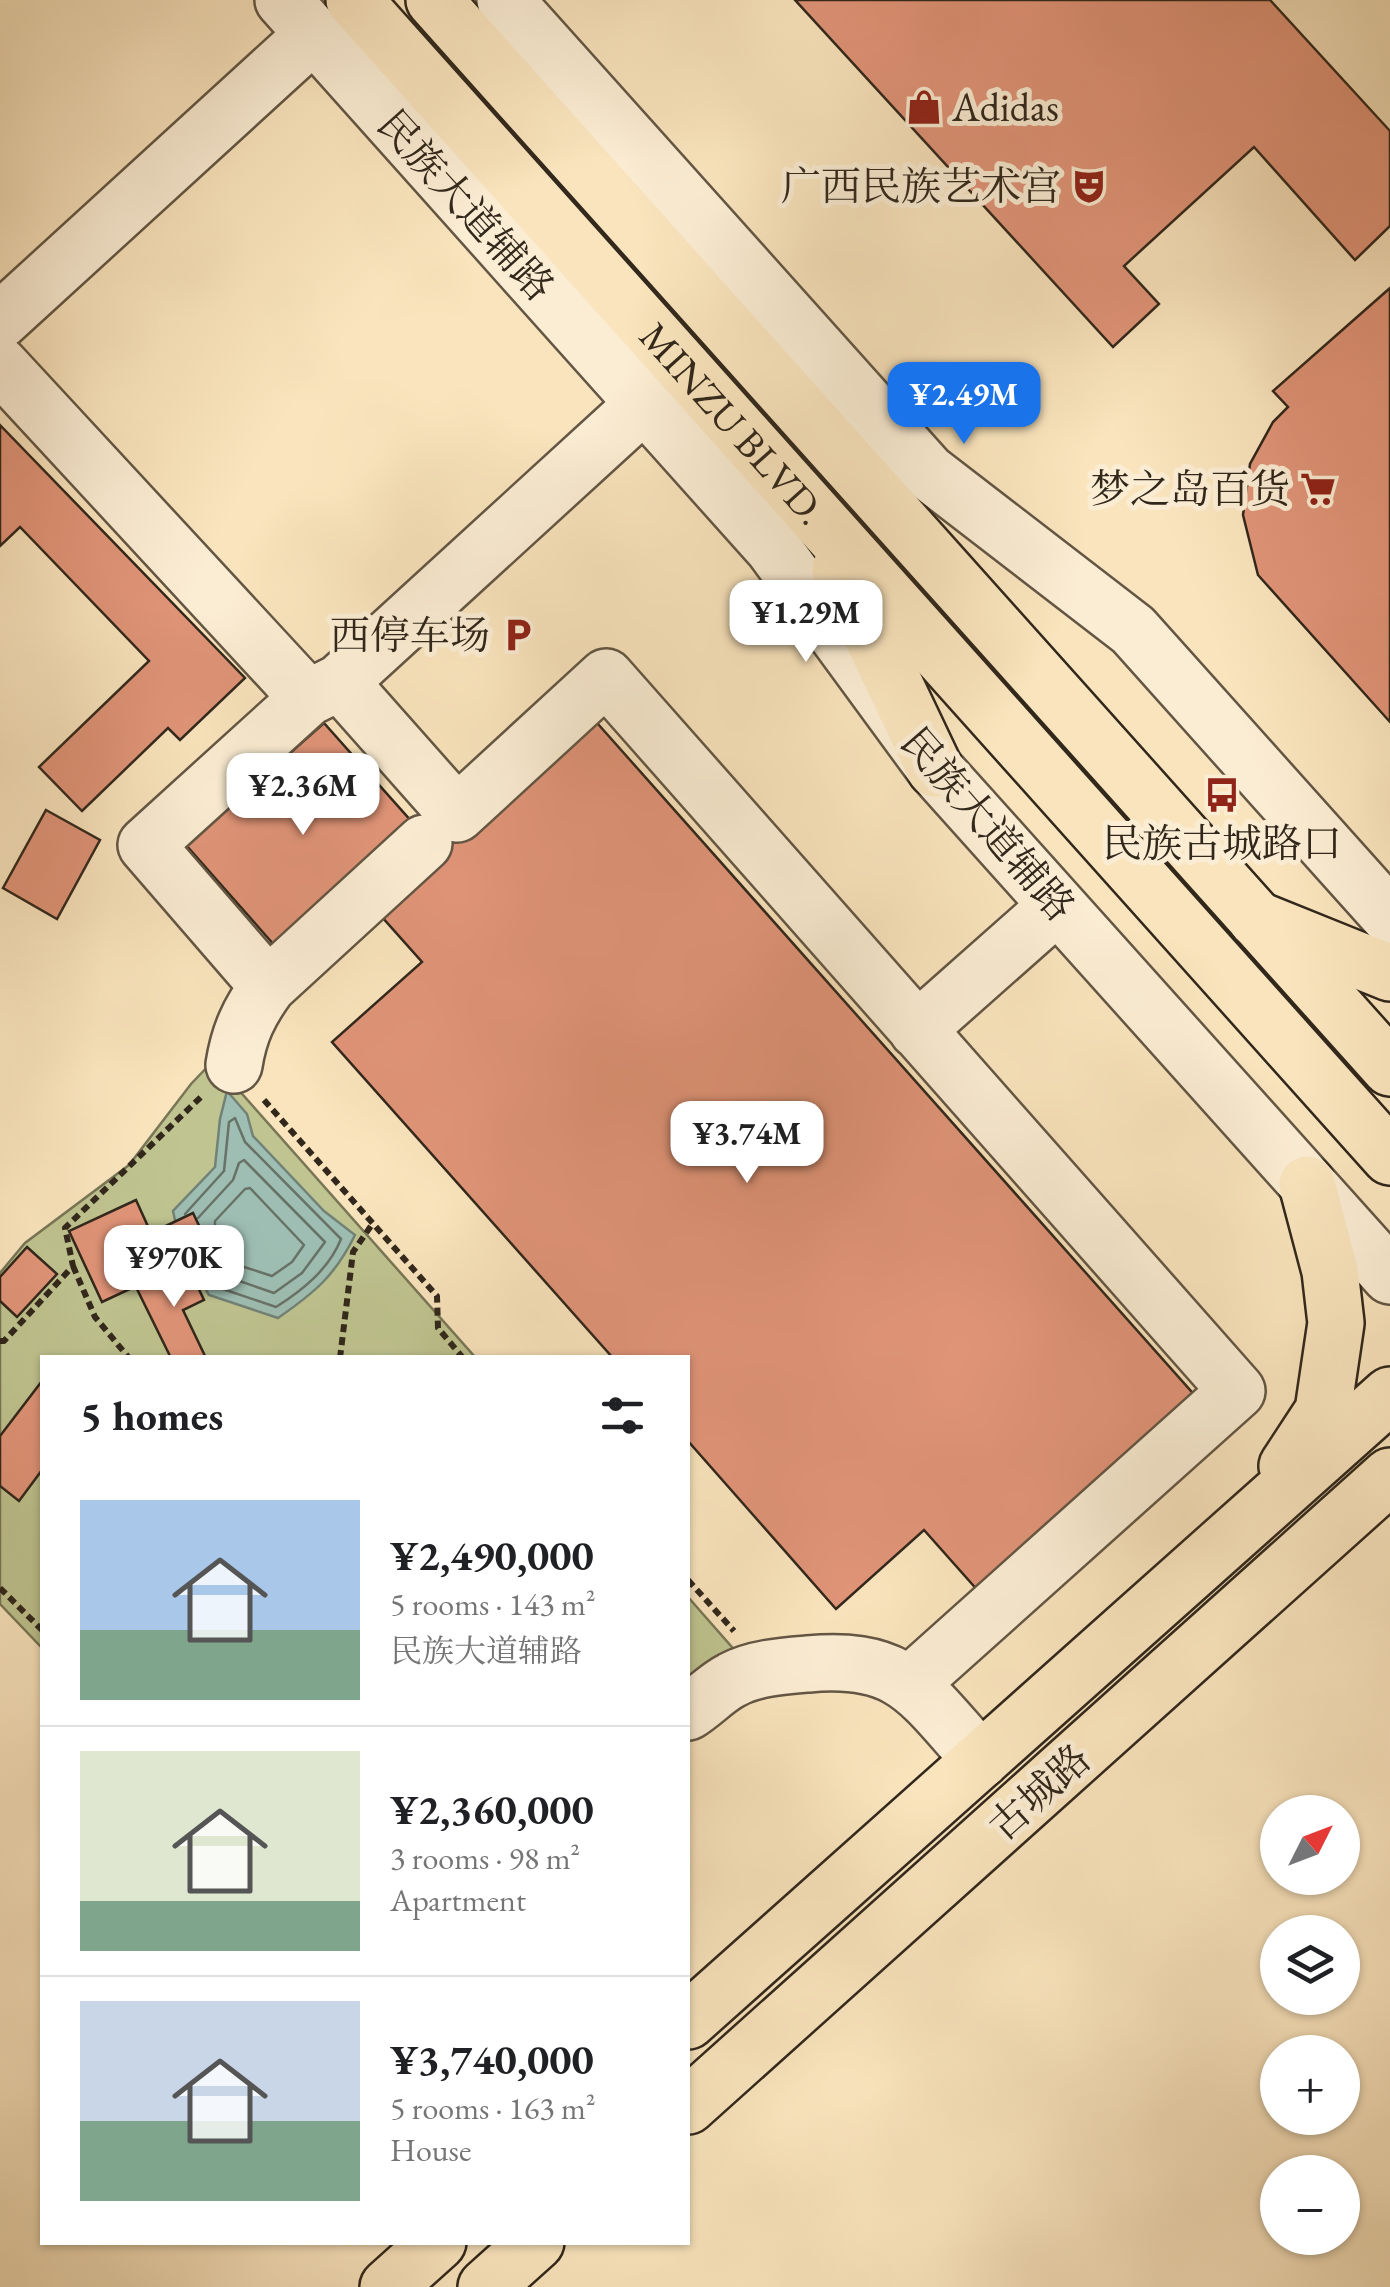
<!DOCTYPE html>
<html lang="en">
<head>
<meta charset="utf-8">
<style>
  :root { --surface:#fff; --page:#f2f2f2; --text:#202124; --muted:#757577; --line:#e0e0e0; --accent:#1a73e8 }
  body { margin:0; font-family:"EB Garamond","Noto Serif SC",serif; background:var(--page); color:var(--text); height:100vh; display:flex; flex-direction:column; font-size:38px; white-space:nowrap }
  * { box-sizing:border-box; margin:0 }
  p { font-size:32px; color:var(--muted) }
  .icon { flex:none; width:55px; height:55px; fill:none; stroke:currentColor; stroke-width:2; stroke-linecap:round; stroke-linejoin:round }
  .map { position:relative; flex:1; overflow:hidden }
  .side { position:absolute; left:40px; top:1355px; width:650px; height:890px; display:flex; flex-direction:column; background:var(--surface); border-radius:0px; box-shadow:0 2px 8px #0004 }
  .side>* { flex:none }
  .needle { width:65px; rotate:48deg }
  .tools { position:absolute; left:1260px; top:1795px; display:grid; gap:20px }
  .tools a { display:grid; place-items:center; width:100px; height:100px; border-radius:50%; background:var(--surface); box-shadow:0 2px 8px #0004; font-size:50px }
  .price { position:absolute; translate:-50% -85px; padding:0 22px; border-radius:20px; background:#fff; color:#222; font-size:32px; line-height:65px; filter:drop-shadow(0 2px 5px #0008) }
  .price::after { content:''; position:absolute; left:50%; top:60px; width:30px; height:22px; margin-left:-15px; background:inherit; clip-path:polygon(0 0,100% 0,50% 100%) }
  .price.active { background:var(--accent); color:#fff }
  ul { padding:0; list-style:none }
  li { display:flex; align-items:center; gap:30px; height:250px; padding:0 40px }
  li+li { border-top:2px solid var(--line) }
  li span { display:grid; place-items:center; flex:none; width:280px; height:200px; border-radius:0px; color:#555 }
  li>.icon { margin-inline-start:auto }
  span .icon { width:120px; height:120px; fill:#fffc; stroke-width:1 }
  li b { font-size:42px }
  h2 { display:flex; justify-content:space-between; align-items:center; height:120px; padding:0 40px; font-size:42px }
  .map>svg:first-child { display:block }
  .green { fill:#bfc490; stroke:#787656; stroke-width:2.5 }
  .water { fill:#9ebeb3; stroke:#728276; stroke-width:2.5 }
  .lines { fill:none; stroke-linecap:round; stroke-linejoin:round }
  .shore { stroke:#687267; stroke-width:2.5 }
  .building { fill:#e09478; stroke:#31271b; stroke-width:2.5 }
  .minor-casing { stroke:#635644; stroke-width:60 }
  .major-casing { stroke:#31271b; stroke-width:60 }
  .highway-casing { stroke:#31271b; stroke-width:60 }
  .path { stroke:#31271b; stroke-width:6; stroke-dasharray:8 5; stroke-linecap:butt }
  .minor { stroke:#fbedd4; stroke-width:55 }
  .major { stroke:#f9e4bd; stroke-width:55 }
  .highway { stroke:#f9e4bd; stroke-width:55 }
  .labels { text-anchor:middle; stroke-width:10; stroke-linejoin:round; paint-order:stroke }
  .poi-label { font-size:40px; fill:#31271b; stroke:#fbedd4; text-anchor:end }
  .street-label { font-size:40px; fill:#31271b; stroke:#fbedd4 }
</style>
</head>
<body>
<div class="map">
<svg width="1390" height="2287" viewBox="0 0 1390 2287">
  <rect width="100%" height="100%" fill="#f9e4bd"/>
  <filter id="stains"><feTurbulence type="fractalNoise" baseFrequency=".002" numOctaves="4"/><feColorMatrix values="0 0 0 0 .2 0 0 0 0 .09 0 0 0 0 .02 0 0 0 .5 -.17"/></filter>
  <radialGradient id="worn" r=".72"><stop offset=".6" stop-color="#630" stop-opacity="0"/><stop offset="1" stop-color="#630" stop-opacity=".3"/></radialGradient>
  <!-- green -->
  <path class="green" d="M213 1061 475 1357 42 1358V1648L0 1604V1273L25 1243 129 1165 191 1084Z
    M688 1597 766 1686 688 1735Z"/>
  <!-- water -->
  <path class="water" d="M227 1091 247 1114 253 1136 324 1211 355 1235C335 1276 314 1293 278 1318L209 1295 180 1244 173 1211 215 1167 220 1119Z"/>
  <g class="lines">
    <!-- shore -->
    <path class="shore" d="M250 1188 304 1245 292 1262 272 1276 235 1264 215 1230V1221L245 1189Z
      M185 1214 224 1171 229 1122 235 1118 245 1142 341 1239C329 1269 303 1290 276 1307L217 1287 200 1259
      M198 1218 233 1180 239 1163 244 1160 325 1242 302 1273 274 1293 225 1276 211 1254"/>
  </g>
  <!-- building -->
  <path class="building" d="M795 0H1270L1390 131V226L1355 260 1254 147 1124 266 1159 304 1113 347Z
    M1390 288V722L1258 575 1243 515 1250 464 1273 422 1288 407 1273 391Z
    M0 425 245 678 180 740 168 728 82 811 39 767 149 661 20 527 0 546Z
    M590 715 1198 1399 980 1593 924 1530 836 1609 688 1441V1358H613L332 1042 422 962 374 908Z
    M324 723 420 831 282 954 186 845Z
    M46 810 100 840 57 919 3 888Z
    M136 1200 151 1233 193 1213 211 1251 102 1302 69 1231Z
    M27 1247 57 1274 17 1317 0 1301V1277Z
    M186 1262 204 1300 183 1310 206 1358H171L136 1287Z
    M42 1381V1470L19 1501 0 1486V1436Z"/>
  <g class="lines">
    <defs>
      <path id="minor" d="M283 0 773 548 935 769 1390 1276
        M505 0 928 472 1133 630 1390 917
        M0 321 314 34
        M0 365 308 698 146 845 268 986 424 843
        M340 682 644 404
        M308 698 340 682 457 814 606 677 1237 1391 910 1684
        M917 1030 1057 906
        M234 1065C239 1033 249 1012 268 986
        M688 1712C703 1703 716 1688 732 1680 754 1668 783 1666 808 1664 905 1655 921 1695 981 1760"/>
      <path id="major" d="M1256 919 1390 973
        M1287 1466 1323 1411 1336 1323 1330 1271 1307 1184
        M688 2021 1390 1395
        M688 2106 1390 1476
        M388 2287 438 2242
        M486 2287 536 2242"/>
      <g id="highway">
        <path id="s1" d="M354 0 1390 1157"/>
        <path d="M434 0 1390 1068"/>
        <path d="M840 569 935 769"/>
      </g>
    </defs>
    <!-- minor casing -->
    <use href="#minor" class="minor-casing"/>
    <!-- major casing -->
    <use href="#major" class="major-casing"/>
    <!-- highway casing -->
    <use href="#highway" class="highway-casing"/>
    <!-- path -->
    <path class="path" d="M264 1100 437 1296 438 1328 463 1358
      M73 1266 95 1317 129 1358
      M0 1341H4L73 1266 65 1228 201 1097
      M340 1358 353 1252 373 1223
      M688 1580 734 1631
      M0 1588 42 1630"/>
    <!-- minor -->
    <use href="#minor" class="minor"/>
    <!-- major -->
    <use href="#major" class="major"/>
    <!-- highway -->
    <use href="#highway" class="highway"/>
  </g>
  <!-- icons -->
  <defs>
    <symbol id="shop-bare" viewBox="-9 -9 18 18"><path d="M-5-2.5h2.3a2.7 3.5 0 0 1 5.4 0H5L5.5 6h-11ZM-1.5-2.5h3a1.5 2.3 0 0 0-3 0Z" fill="#8f2418" stroke="#fbedd4" stroke-width="2.5" paint-order="stroke"/></symbol>
    <symbol id="theatre-bare" viewBox="-9 -9 18 18"><path d="M-5-5.5Q0-4 5-5.5V0Q5 5 0 6Q-5 5-5 0ZM-3.3-2.5H-1v1.5H-3.3ZM1-2.5H3.3v1.5H1ZM-2.8 1Q0 5.5 2.8 1Z" fill="#8f2418" stroke="#fbedd4" stroke-width="2.5" paint-order="stroke"/></symbol>
    <symbol id="supermarket-bare" viewBox="-9 -9 18 18"><path d="M-6-5.5h2.5l.6 2H6L4.5 2H-2.5L-4.4-4H-6ZM-1.5 3.2a1.3 1.3 0 1 0 .1 0ZM3 3.2a1.3 1.3 0 1 0 .1 0Z" fill="#8f2418" stroke="#fbedd4" stroke-width="2.5" paint-order="stroke"/></symbol>
    <symbol id="parking-bare" viewBox="-9 -9 18 18"><path d="M-3.5-5.5H1a3.5 3.5 0 0 1 0 7H-1V5.5H-3.5ZM-1-3.4V-.6H.8a1.4 1.4 0 0 0 0-2.8Z" fill="#8f2418" stroke="#fbedd4" stroke-width="2.5" paint-order="stroke"/></symbol>
    <symbol id="bus-bare" viewBox="-9 -9 18 18"><path d="M-5-6H5V4H4V6H2V4H-2V6H-4V4H-5ZM-3.5-4V0h7V-4ZM-3.5 1.2v1.5H-2V1.2ZM2 1.2v1.5H3.5V1.2Z" fill="#8f2418" stroke="#fbedd4" stroke-width="2.5" paint-order="stroke"/></symbol>
  </defs>
  <g fill-rule="evenodd">
    <use href="#shop-bare" x="899" y="82" width="50" height="50"/>
    <use href="#theatre-bare" x="1064" y="161" width="50" height="50"/>
    <use href="#supermarket-bare" x="1293" y="464" width="50" height="50"/>
    <use href="#parking-bare" x="493" y="610" width="50" height="50"/>
    <use href="#bus-bare" x="1197" y="770" width="50" height="50"/>
  </g>
  <g class="labels">
    <!-- poi labels -->
    <g class="poi-label">
      <text x="952" y="121" text-anchor="start">Adidas</text>
      <text x="1061" y="200">广西民族艺术宫</text>
      <text x="1290" y="503">梦之岛百货</text>
      <text x="490" y="649">西停车场</text>
      <text x="1222" y="857" text-anchor="middle">民族古城路口</text>
    </g>
    <!-- street labels -->
    <g class="street-label">
      <text transform="translate(466 205) rotate(48)" y="14">民族大道辅路</text>
      <text dy="14" stroke="none"><textPath href="#s1" startOffset="568">MINZU BLVD.</textPath></text>
      <text transform="translate(988 824) rotate(49)" y="14">民族大道辅路</text>
      <text transform="translate(1039 1792) rotate(-42)" y="14">古城路</text>
    </g>
  </g>
  <rect width="100%" height="100%" filter="url(#stains)"/>
  <rect width="100%" height="100%" fill="url(#worn)"/>
</svg>
<div class="tools">
<a><svg class="needle" viewBox="-14 -14 28 28"><path d="M0-13l5 13h-10z" fill="#e53935"/><path d="M0 13l5-13h-10z" fill="#757577"/></svg></a>
<a><svg class="icon" aria-label="layers" viewBox="0 0 24 24"><path d="M12 4l9 5-9 5-9-5zM3 14l9 5 9-5"/></svg></a>
<a>+</a>
<a>−</a>
</div>
<b class="price active" style="left:964px;top:447px">¥2.49M</b>
<b class="price" style="left:806px;top:665px">¥1.29M</b>
<b class="price" style="left:303px;top:838px">¥2.36M</b>
<b class="price" style="left:747px;top:1186px">¥3.74M</b>
<b class="price" style="left:174px;top:1310px">¥970K</b>
<section class="side">
<h2>5 homes<svg class="icon" aria-label="filters" viewBox="0 0 24 24"><path d="M4 7h16M4 17h16"/><circle cx="9" cy="7" r="2"/><circle cx="15" cy="17" r="2"/></svg></h2>
<ul>
<li><span style="background:linear-gradient(#a9c7e8 65%,#7fa58c 0)"><svg class="icon" aria-label="home" viewBox="0 0 24 24"><path d="M3 11l9-7 9 7M6 9v11h12V9"/></svg></span><div><b>¥2,490,000</b><p>5 rooms · 143 m²</p><p>民族大道辅路</p></div></li>
<li><span style="background:linear-gradient(#dfe7d0 75%,#7fa58c 0)"><svg class="icon" aria-label="home" viewBox="0 0 24 24"><path d="M3 11l9-7 9 7M6 9v11h12V9"/></svg></span><div><b>¥2,360,000</b><p>3 rooms · 98 m²</p><p>Apartment</p></div></li>
<li><span style="background:linear-gradient(#c9d6e8 60%,#7fa58c 0)"><svg class="icon" aria-label="home" viewBox="0 0 24 24"><path d="M3 11l9-7 9 7M6 9v11h12V9"/></svg></span><div><b>¥3,740,000</b><p>5 rooms · 163 m²</p><p>House</p></div></li>
</ul>
</section>
</div>
</body>
</html>
